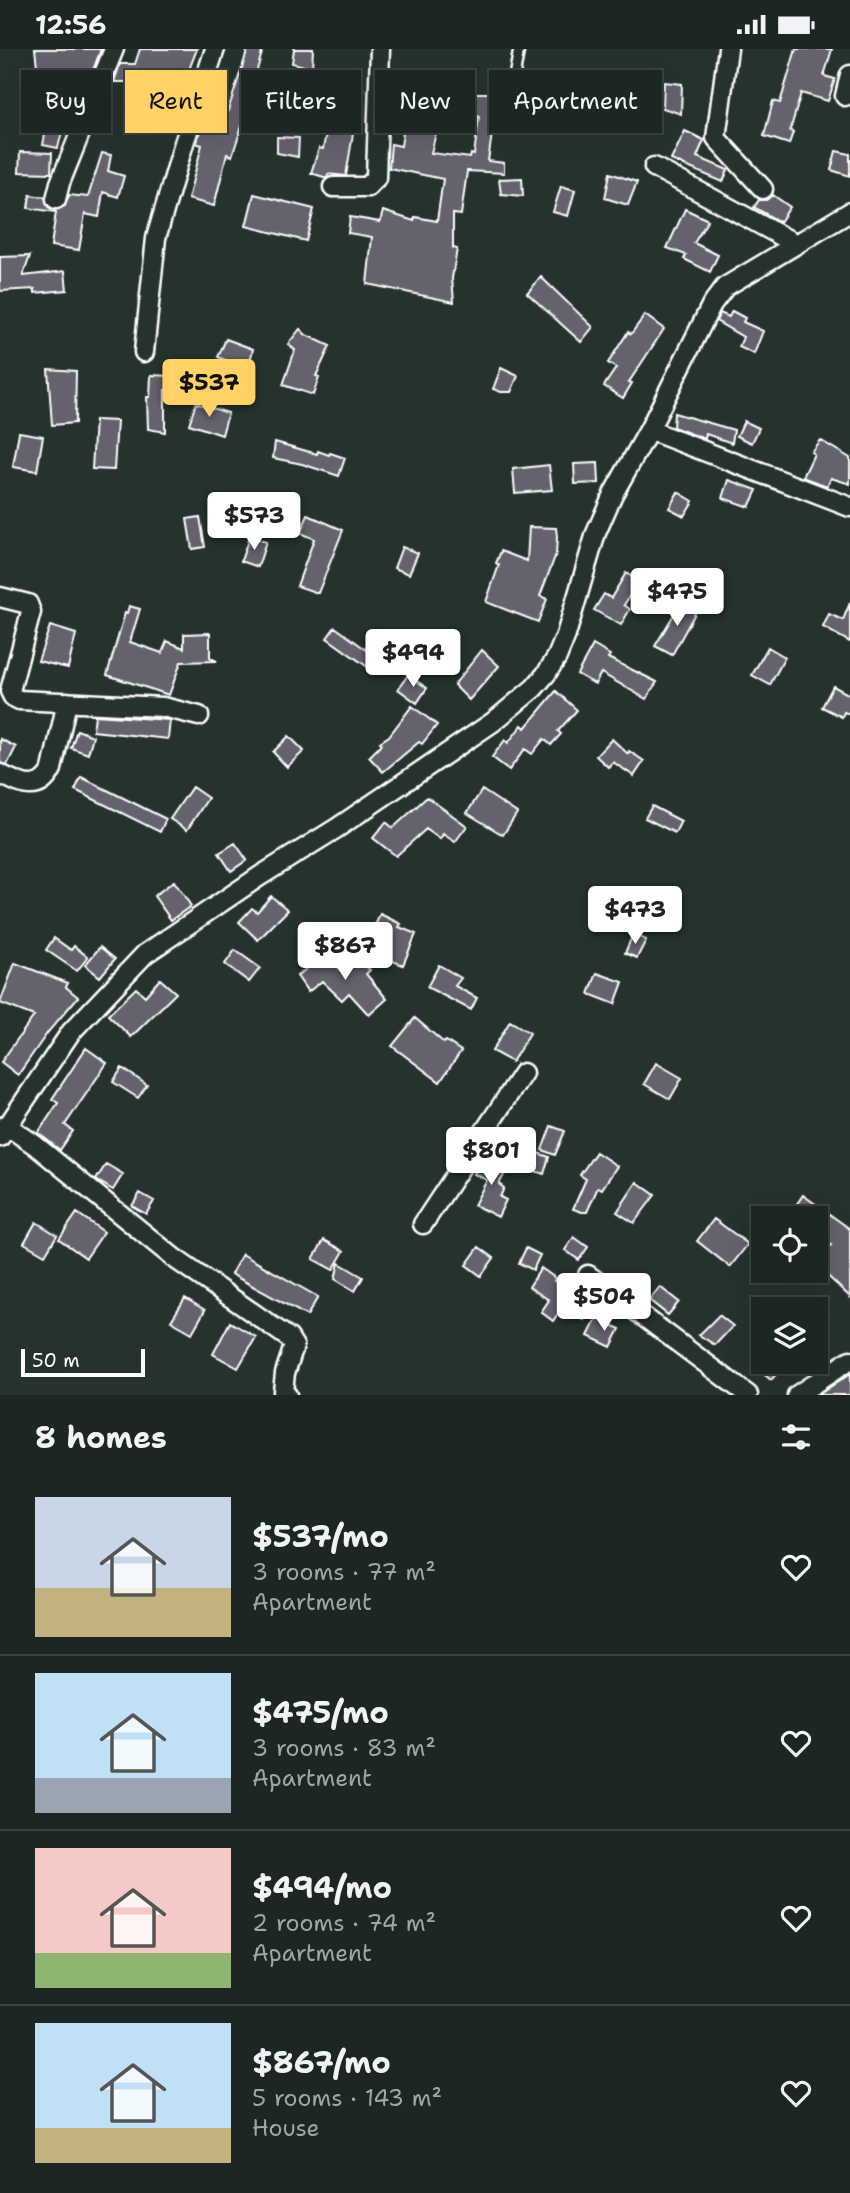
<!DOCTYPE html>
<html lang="en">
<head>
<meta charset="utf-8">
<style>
  :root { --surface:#1c2622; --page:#252e2a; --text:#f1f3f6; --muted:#a0a5a5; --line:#3a4340; --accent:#ffd166 }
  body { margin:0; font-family:"Shantell Sans",sans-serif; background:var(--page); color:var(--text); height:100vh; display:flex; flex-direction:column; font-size:26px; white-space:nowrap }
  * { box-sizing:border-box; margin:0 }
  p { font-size:23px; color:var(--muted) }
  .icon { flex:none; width:38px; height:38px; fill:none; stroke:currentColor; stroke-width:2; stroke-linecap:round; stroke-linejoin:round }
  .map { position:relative; height:1346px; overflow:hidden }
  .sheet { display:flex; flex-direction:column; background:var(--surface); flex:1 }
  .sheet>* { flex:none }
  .top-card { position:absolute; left:21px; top:21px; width:808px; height:63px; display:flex; gap:14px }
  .controls { position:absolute; left:751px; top:1157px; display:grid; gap:14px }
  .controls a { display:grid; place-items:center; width:77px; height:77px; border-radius:0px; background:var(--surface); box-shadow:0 7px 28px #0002,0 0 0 2px var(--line); font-size:35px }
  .scale { position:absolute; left:21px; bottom:18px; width:124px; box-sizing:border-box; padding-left:7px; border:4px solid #fff; border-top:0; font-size:19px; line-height:24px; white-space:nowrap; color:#fff; -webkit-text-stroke:5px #26332d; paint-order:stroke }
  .price { position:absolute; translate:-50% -60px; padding:0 16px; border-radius:7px; background:#fff; color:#222; font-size:23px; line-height:46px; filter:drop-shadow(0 2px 4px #0008) }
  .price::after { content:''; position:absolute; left:50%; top:42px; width:21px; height:16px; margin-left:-10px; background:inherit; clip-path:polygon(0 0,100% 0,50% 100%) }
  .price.active { background:var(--accent); color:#111 }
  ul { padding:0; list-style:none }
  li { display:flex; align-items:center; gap:21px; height:175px; padding:0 35px }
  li+li { border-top:2px solid var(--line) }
  li span { display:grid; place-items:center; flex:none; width:196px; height:140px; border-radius:0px; color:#555 }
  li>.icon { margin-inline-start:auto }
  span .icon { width:84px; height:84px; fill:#fffc; stroke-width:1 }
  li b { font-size:30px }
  h2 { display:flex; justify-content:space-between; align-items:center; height:84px; padding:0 35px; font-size:30px }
  .pill { padding:0 24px; border-radius:0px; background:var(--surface); box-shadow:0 7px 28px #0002,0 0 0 2px var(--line); font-size:24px; line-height:63px }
  .pill.active { background:var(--accent); color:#111 }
  .status { display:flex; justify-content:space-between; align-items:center; height:49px; padding:0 35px; background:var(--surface); direction:ltr }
  .status svg { height:19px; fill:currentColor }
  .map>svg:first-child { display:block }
  .building { fill:#65626e; stroke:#fff; stroke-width:2 }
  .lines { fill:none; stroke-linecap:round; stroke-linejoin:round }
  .lane-casing { stroke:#fff; stroke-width:14 }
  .street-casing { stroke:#fff; stroke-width:23 }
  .lane { stroke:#26332d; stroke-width:9 }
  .street { stroke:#26332d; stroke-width:18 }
</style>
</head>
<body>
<div class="status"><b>12:56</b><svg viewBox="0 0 49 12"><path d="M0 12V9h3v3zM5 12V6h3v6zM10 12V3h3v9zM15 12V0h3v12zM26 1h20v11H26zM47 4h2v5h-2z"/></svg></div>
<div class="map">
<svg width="850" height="1346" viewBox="0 0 850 1346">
  <rect width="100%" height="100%" fill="#26332d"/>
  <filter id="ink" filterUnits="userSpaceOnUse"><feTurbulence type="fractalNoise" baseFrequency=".0143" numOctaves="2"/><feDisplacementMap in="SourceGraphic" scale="14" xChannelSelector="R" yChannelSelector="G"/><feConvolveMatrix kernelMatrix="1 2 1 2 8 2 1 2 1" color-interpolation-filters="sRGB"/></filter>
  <g filter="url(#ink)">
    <!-- building -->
    <path class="building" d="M35 0H101L85 42 40 43Z
      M140 0H197L178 49 185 51 177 78 156 73 166 33H114L120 15H135Z
      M248 0H263L255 28 258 29 232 107 227 105 214 157 188 150 202 96 196 94 203 74 222 80Z
      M294 0H313L312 19 292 14Z
      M796 0H832L824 27 835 30 828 52 801 44 790 82 793 83 789 95 764 87 773 52 780 54Z
      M408 31 440 36 434 75 438 76 431 104 470 109 471 105 474 106 479 67H474L475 44H491L489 85H492L488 112 504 114V124L467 122 461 166 453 165V199L457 200 452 229 454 253 367 235 372 188 348 184 350 168 380 173 383 162 414 172 415 168 437 172 443 130 389 119 391 95 401 97 408 49 405 48Z
      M664 33 682 35 681 65 663 59Z
      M339 35 363 39 361 55 358 54 346 127 328 125 327 129 311 124 319 99 323 100 328 74 334 75Z
      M557 48 602 53 599 78 555 74Z
      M46 80 62 83 58 99 43 96Z
      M685 82 704 91 697 108 728 121 723 133 671 111Z
      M277 88 299 89 298 108 277 104Z
      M836 102 850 105V127L831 121Z
      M20 103 52 104 51 124 19 123Z
      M102 104 111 106 108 122 124 127 118 148 103 143 99 168 85 165 79 201 51 197 56 163 28 159 30 146 45 148 48 158 54 161 65 157 69 146 88 148Z
      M610 124 637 133 628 156 605 149Z
      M522 129 523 147 501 145 499 130Z
      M561 137 575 141 568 167 553 163Z
      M254 145 314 160 306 192 246 177Z
      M773 146 790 158 780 173 754 158 759 151H766Z
      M685 160 708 171 694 194 718 206 710 223 684 210 686 206 667 199Z
      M30 207 23 227 65 222 67 241 35 244V240L0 242V208Z
      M541 228 593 278 581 293 527 244Z
      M732 262 745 269 743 273 763 282 754 305 739 298 743 288 716 272 720 264 729 268Z
      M645 266 664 280 629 333 632 334 623 349 604 337 616 319 608 314 628 283 631 285Z
      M300 280 306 286 330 297 316 327 319 328 313 346 283 336 295 301 288 295Z
      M226 290 253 300 248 321 218 308Z
      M501 319 518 327 511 343H501L493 340Z
      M48 320 76 322 75 374 52 376Z
      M151 326 171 327 168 341H165V383L148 380 147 348H150Z
      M196 354 228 364 222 386 189 375Z
      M674 364 734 381 732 394 706 385 705 390 673 378Z
      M95 371 117 372 114 421 92 420Z
      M744 372 759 379 752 394 737 387Z
      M19 383 43 387 37 422 13 418Z
      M820 391 850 409V435L831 429 827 437 803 428 814 405 811 403Z
      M275 393 317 405 318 402 329 406 330 404 345 409 339 427 302 415 273 409Z
      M598 414 599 434 575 435 574 415Z
      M549 416 552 441 515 444 513 420Z
      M729 431 757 441 749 458 723 449Z
      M678 443 693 452 684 467 669 459Z
      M308 466 343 481 318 544 297 537 314 490 300 484Z
      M200 468 205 498 192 500 187 470Z
      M529 478 556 479 557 488 556 505 540 547 547 550 538 573 486 553 499 516 496 514 501 502 527 512Z
      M249 488 266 493 258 518 241 512Z
      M402 498 418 504 409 525 394 519Z
      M626 524 639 532 624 556 630 560 621 576 594 561 604 545 611 549Z
      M682 552 698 559 672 606 655 597Z
      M850 554V593L823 578 829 565 843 571Z
      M129 557 140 560 130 593 162 604 167 592 184 599V585L210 584V609L217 612 181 613 169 646 107 626 125 564H127Z
      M50 577 76 585 68 619 38 612Z
      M335 578 379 610 372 621 327 589Z
      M593 596 610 606 608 609 657 633 646 650 601 624 595 635 577 625Z
      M768 598 785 608 770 636 752 626Z
      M482 601 499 617 469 651 454 636Z
      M408 626 427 639 417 654 398 640Z
      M833 637 850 646V665L844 663 842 668 822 658Z
      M556 642 577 661 558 682 561 685 551 696 544 690 532 705 525 700 509 721 492 708 505 691 508 694 522 676 525 679Z
      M412 657 437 676 422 695 419 693 383 723 369 708 382 695 380 693 389 687Z
      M95 666 170 671 168 690 93 682Z
      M77 681 93 687 88 705 71 699Z
      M289 687 304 702 287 718 273 703Z
      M0 690 16 698 7 716 0 714Z
      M612 690 628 705 629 702 644 712 634 727 613 713 608 718 596 707Z
      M81 728 166 770 160 783 75 741Z
      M192 738 208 749 187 781 170 770Z
      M482 741 517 764 503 786 467 764Z
      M427 748 467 777 455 793 443 785 440 790 426 780 396 807 373 789 386 773 393 779Z
      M652 757 681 772 675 784 645 769Z
      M235 794 247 811 231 822 219 804Z
      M174 832 191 857 171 871 154 847Z
      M271 847 288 861 258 891 239 873 252 859 257 863Z
      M380 865 401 875 399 878 416 885 403 916 374 905 382 882 374 879Z
      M633 885 646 891 637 909 625 904Z
      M54 889 71 901 74 897 88 908 77 922 46 901Z
      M100 898 115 910 100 928 85 916Z
      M235 901 260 919 249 933 225 915Z
      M327 904 341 922 355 907 370 921 366 925 387 950 369 966 349 944 342 951 322 932 308 943 297 927Z
      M15 914 68 934 66 938 78 948 48 983 18 1026 1 1013 34 967 0 954Z
      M439 916 461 929 455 937 477 949 471 961 427 938Z
      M597 924 623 933 615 955 589 945Z
      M160 930 176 944 131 988 108 966 136 939 145 947Z
      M415 969 444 994 446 992 461 1002 440 1033 392 997Z
      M510 972 530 984 512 1013 492 1002Z
      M86 999 107 1014 65 1076 73 1082 60 1101 38 1084 58 1054 52 1050Z
      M656 1014 682 1029 670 1050 644 1035Z
      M122 1019 147 1036 138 1049 113 1033Z
      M551 1077 565 1082 555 1106 542 1101Z
      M526 1100 549 1108 544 1125 520 1117Z
      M596 1103 617 1117 602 1140 598 1138 587 1163H582L573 1160 586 1130 580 1126Z
      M482 1108 508 1119 499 1135 504 1139 500 1148 506 1151 498 1168 474 1156 487 1131 474 1125Z
      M106 1115 123 1125 113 1141 96 1131Z
      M637 1133 655 1146 634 1174 617 1163Z
      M140 1144 154 1152 146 1165 132 1157Z
      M803 1146 850 1180V1248L816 1216V1212L831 1196 816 1185V1169H787Z
      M77 1164 104 1183 86 1209 59 1190Z
      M714 1170 748 1195 730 1218 697 1192Z
      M36 1173 57 1186 45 1206 24 1194Z
      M574 1188 588 1198 579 1211 565 1201Z
      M324 1191 344 1202 333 1221 313 1210Z
      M479 1198 494 1209 481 1227 466 1216Z
      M526 1199 540 1206 533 1221 519 1214Z
      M242 1205 318 1248 307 1267 231 1225Z
      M339 1214 363 1228 355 1242 335 1230Z
      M541 1219 555 1229 554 1232 593 1250 584 1271 561 1260 553 1272 541 1263 549 1251 529 1238Z
      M660 1238 679 1253 668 1266 649 1251Z
      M185 1249 205 1261 192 1284 171 1272Z
      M719 1266 733 1277 715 1296 699 1286Z
      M597 1269 620 1280 611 1298 588 1287Z
      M230 1273 256 1288 238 1319 213 1305Z
      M768 1312H788L771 1331 760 1322Z
      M850 1325V1346H819L821 1344Z"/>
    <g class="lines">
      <defs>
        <path id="lane" d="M510 51 519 0"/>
        <path id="street" d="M728 0 716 89 763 140
          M845 47 850 26
          M654 118 796 195
          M333 138H367L376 129 380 0
          M56 150 60 134 114 0
          M144 303 156 189 184 94 215 0
          M649 381 850 458
          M0 548 28 555 31 563 10 642 13 648 19 651 163 658 199 667
          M0 725C21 735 39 746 52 720L67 653
          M6 1076 35 1096 174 1209 289 1289 294 1297 285 1324 283 1342 287 1346
          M0 1088 71 983 145 905 260 827 337 779 493 673 534 639 546 625 557 608 566 586 596 484 613 445 649 381 712 255 725 238 850 163
          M423 1175 523 1024
          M588 1226 748 1346
          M797 1346 850 1311"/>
      </defs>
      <!-- lane casing -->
      <use href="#lane" class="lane-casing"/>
      <!-- street casing -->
      <use href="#street" class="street-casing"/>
      <!-- lane -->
      <use href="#lane" class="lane"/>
      <!-- street -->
      <use href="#street" class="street"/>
    </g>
  </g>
</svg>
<div class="controls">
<a><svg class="icon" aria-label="locate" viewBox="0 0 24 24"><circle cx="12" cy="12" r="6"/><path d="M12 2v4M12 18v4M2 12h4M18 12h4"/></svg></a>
<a><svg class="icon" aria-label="layers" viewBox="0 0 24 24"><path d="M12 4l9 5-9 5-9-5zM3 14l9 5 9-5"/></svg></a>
</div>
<div class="scale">50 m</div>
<b class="price active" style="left:209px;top:370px">$537</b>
<b class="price" style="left:254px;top:503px">$573</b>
<b class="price" style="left:677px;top:579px">$475</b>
<b class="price" style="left:413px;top:640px">$494</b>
<b class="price" style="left:635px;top:897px">$473</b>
<b class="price" style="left:345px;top:933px">$867</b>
<b class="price" style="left:491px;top:1138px">$801</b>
<b class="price" style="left:604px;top:1284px">$504</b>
<div class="top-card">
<a class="pill">Buy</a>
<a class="pill active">Rent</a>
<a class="pill">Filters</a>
<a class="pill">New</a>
<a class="pill">Apartment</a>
</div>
</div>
<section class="sheet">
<h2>8 homes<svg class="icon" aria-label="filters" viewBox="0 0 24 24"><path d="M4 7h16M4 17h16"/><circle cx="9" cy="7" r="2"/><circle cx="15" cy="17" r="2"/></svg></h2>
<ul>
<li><span style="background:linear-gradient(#c9d6e8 65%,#c2b280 0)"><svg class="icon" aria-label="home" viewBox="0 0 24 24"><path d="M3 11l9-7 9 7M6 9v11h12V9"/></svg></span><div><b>$537/mo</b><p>3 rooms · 77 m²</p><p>Apartment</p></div><svg class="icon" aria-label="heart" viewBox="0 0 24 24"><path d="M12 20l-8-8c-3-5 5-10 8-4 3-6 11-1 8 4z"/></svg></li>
<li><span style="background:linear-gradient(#bfe0f5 75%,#9aa5b1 0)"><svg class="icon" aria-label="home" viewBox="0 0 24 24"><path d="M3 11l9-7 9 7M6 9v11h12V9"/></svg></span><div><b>$475/mo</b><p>3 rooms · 83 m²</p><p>Apartment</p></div><svg class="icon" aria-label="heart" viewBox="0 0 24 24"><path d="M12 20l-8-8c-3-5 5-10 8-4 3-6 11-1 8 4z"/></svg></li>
<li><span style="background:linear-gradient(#f6c9c9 75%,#8fb573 0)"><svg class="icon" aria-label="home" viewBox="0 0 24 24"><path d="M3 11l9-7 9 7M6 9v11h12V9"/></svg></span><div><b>$494/mo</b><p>2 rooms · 74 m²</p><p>Apartment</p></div><svg class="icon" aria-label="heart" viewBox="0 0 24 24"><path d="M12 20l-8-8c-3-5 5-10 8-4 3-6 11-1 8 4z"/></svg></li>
<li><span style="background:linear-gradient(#bfe0f5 75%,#c2b280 0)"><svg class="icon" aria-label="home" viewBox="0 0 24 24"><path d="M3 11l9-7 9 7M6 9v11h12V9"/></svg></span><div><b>$867/mo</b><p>5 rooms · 143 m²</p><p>House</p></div><svg class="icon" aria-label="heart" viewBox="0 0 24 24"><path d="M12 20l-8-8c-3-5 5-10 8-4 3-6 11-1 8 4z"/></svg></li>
</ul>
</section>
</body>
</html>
